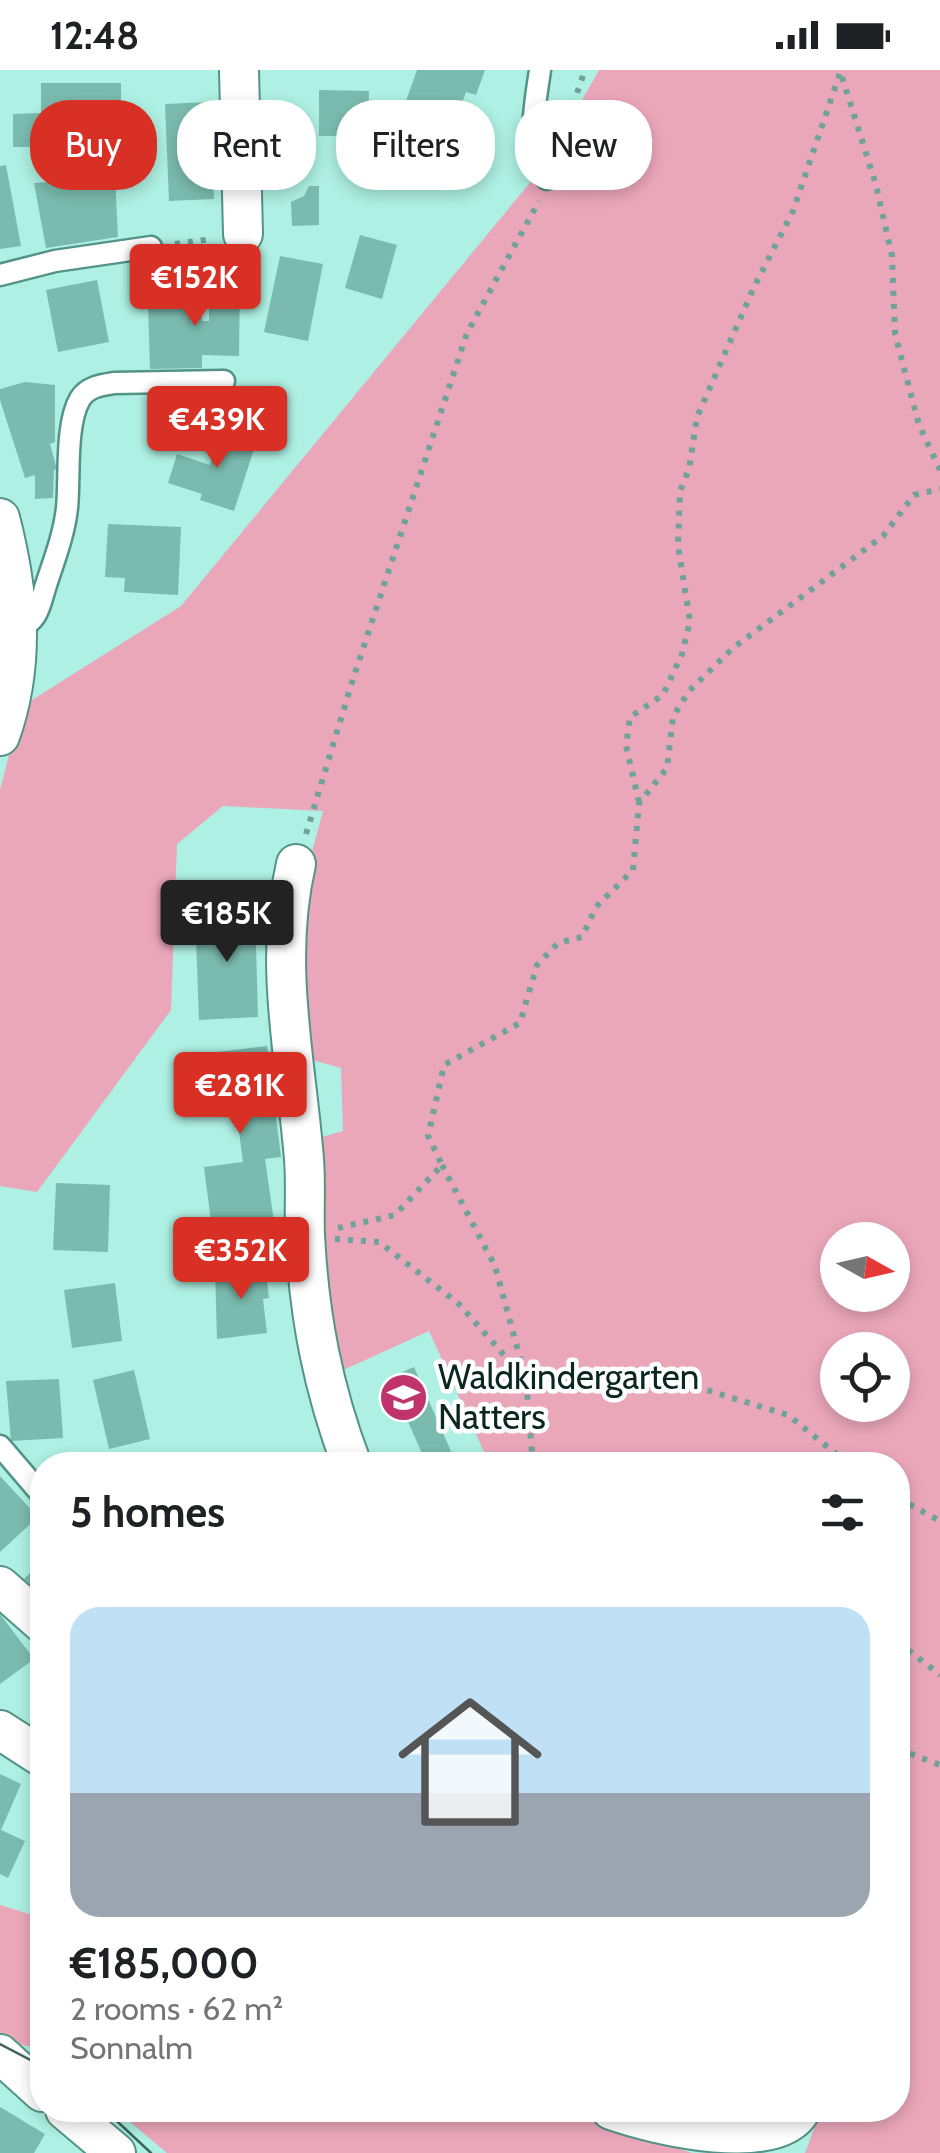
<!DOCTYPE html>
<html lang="en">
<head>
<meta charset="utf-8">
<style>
  :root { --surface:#fff; --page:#f2f2f2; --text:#202124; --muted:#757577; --line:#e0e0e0; --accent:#d93025 }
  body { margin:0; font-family:Cabin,sans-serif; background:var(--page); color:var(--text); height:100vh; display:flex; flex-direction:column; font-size:38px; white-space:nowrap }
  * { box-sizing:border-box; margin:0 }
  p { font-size:32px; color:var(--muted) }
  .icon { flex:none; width:55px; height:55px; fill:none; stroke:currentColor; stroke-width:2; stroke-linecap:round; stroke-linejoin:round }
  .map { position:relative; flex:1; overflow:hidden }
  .panel { position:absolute; left:30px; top:1382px; width:880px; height:670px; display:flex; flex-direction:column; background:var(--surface); border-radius:40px; box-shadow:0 5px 15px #0003 }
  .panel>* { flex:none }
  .banner { position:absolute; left:30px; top:30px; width:880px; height:90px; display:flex; gap:20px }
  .needle { width:65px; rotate:98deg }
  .tools { position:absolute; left:820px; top:1152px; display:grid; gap:20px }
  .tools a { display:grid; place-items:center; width:90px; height:90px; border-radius:50%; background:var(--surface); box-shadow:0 5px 15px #0003; font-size:50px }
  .price { position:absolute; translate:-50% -85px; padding:0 22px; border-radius:10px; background:var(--accent); color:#fff; font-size:32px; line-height:65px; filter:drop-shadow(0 2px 5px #0008) }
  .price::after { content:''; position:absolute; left:50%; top:60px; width:30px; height:22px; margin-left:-15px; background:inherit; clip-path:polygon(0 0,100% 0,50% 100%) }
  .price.current { background:#222; color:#fff }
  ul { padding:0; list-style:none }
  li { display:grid; align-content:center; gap:20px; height:530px; padding:0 40px }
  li+li { border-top:2px solid var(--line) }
  li span { display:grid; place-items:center; height:310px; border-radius:30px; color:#555 }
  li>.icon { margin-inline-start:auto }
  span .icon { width:180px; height:180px; fill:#fffc; stroke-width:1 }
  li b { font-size:42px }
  h2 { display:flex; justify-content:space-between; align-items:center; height:120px; padding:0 40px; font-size:42px }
  .chip { padding:0 35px; border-radius:40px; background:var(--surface); box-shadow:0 5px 15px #0003; font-size:35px; line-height:90px }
  .chip.current { background:var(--accent); color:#fff }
  .status { display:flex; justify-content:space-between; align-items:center; height:70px; padding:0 50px; background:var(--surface); direction:ltr }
  .status svg { height:28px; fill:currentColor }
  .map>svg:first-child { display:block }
  .green { fill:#eba7ba; fill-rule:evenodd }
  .building { fill:#7bbbaf }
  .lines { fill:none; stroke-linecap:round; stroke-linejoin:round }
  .lane-casing { stroke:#549488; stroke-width:25 }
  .street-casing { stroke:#549488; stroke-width:42 }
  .path { stroke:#6fa399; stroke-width:6; stroke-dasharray:5 8; stroke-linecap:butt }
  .lane { stroke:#fff; stroke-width:20 }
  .street { stroke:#fff; stroke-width:38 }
  .tram { stroke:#3d655d; stroke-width:2.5 }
  .labels { text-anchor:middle; stroke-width:9; stroke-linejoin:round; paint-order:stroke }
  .poi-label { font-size:35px; fill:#0a2621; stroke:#fff; text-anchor:start }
</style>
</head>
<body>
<div class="status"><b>12:48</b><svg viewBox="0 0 49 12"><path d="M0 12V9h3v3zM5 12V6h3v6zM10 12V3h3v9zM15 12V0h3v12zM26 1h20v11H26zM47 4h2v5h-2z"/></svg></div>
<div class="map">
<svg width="940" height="2083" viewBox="0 0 940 2083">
  <rect width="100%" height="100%" fill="#aef0e3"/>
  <!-- green -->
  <path class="green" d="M599 0H940V2083H805L821 2040H898V1395H490L429 1261 339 1302 312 1070 343 1061 341 998 305 988 294 848 323 741 223 736 177 774 171 940 37 1122 0 1116V720L21 637 181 536 547 92ZM838 1170H892V1225H838ZM838 1280H892V1335H838Z
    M0 1835 42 1848V1980L0 1969Z
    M116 2040H560L692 2083H167Z"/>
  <!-- building -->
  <path class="building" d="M417 0H485L476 25 466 22 432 117 397 104 408 74 417 77 421 68 396 59Z
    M41 13H121V77H13V44L41 43Z
    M319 20 369 21 368 66H319Z
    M209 32 214 129 169 131 165 34Z
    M6 95 21 176 0 179V96Z
    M115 107 118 167 46 178 34 113Z
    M309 116H319V155L292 156 291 132 304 126Z
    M360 165 397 175 382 229 345 218Z
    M280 186 323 194 308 271 264 262Z
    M97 210 109 272 58 282 46 220Z
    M209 212H240L239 286 202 285V298L150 299 148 232 201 231 202 251H209Z
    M25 312 55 315V372L50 374 57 399 54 400 53 428 35 429V405L25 408 0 330V319Z
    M221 359 257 370 234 441 200 430 202 424 168 413 177 384 210 395Z
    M108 454 181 457 178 525 124 522 125 508 105 507Z
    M255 840 258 947 199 950 195 842Z
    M267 976 281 1087 265 1089 275 1159 213 1167 204 1097 243 1092 236 1039 199 1044 192 985Z
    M56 1113 110 1115 108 1182 53 1180Z
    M265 1195 269 1228 263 1229 267 1263 217 1269 215 1201Z
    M115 1213 122 1271 72 1278 64 1220Z
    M414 1297 457 1395H427L389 1308Z
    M134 1300 150 1369 109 1379 93 1310Z
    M59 1309 63 1368 11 1371 6 1311Z
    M0 1406 38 1447 0 1482Z
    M42 1491V1527L24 1509Z
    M0 1544 34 1589 0 1614Z
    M0 1704 21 1714 1 1760 25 1771 8 1808 0 1804Z
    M0 2037 45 2064 34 2083H0Z"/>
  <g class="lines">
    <defs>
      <path id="lane" d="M540 0C535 36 525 79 547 109
        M0 205 55 191 151 177
        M18 558C39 552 40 533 46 515 54 490 64 465 67 438 70 409 65 354 80 329 87 317 101 315 114 313L224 311
        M0 1376 42 1425"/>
      <path id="street" d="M239 0 243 164
        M0 448C19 522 26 593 0 666
        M296 794C273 893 296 990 304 1089 306 1114 304 1140 305 1165 309 1246 323 1319 352 1395
        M0 1516 42 1553
        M0 1660 42 1687
        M0 1984 42 2022
        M65 2040 116 2083
        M611 2040C658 2057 777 2083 801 2040"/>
    </defs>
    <!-- lane casing -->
    <use href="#lane" class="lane-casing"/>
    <!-- street casing -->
    <use href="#street" class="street-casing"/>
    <!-- path -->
    <path class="path" d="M842 7 876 115 892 186 895 264 919 355 940 400
      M560 72 585 0
      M175 174 212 169
      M639 732 626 676 630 647 663 625 682 584 690 551 678 476 680 421 689 399 697 347 754 217 793 141 841 0
      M306 764 353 609 467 263 539 131
      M442 1095 495 1196 526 1310 533 1395
      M338 1158 395 1145 442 1095 428 1066 444 995 520 953 537 895 558 873 582 867 596 837 633 800 639 733 667 698 673 647 689 621 733 578 883 466 914 425 940 419
      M335 1169 379 1172 459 1234 526 1310 687 1314 788 1345 850 1395
      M898 1428 940 1451
      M898 1572 940 1605
      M898 1679 940 1695"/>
    <!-- lane -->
    <use href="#lane" class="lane"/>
    <!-- street -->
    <use href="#street" class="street"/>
    <!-- tram -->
    <path class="tram" d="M0 1974 42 1996
      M105 2040 151 2083"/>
  </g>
  <!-- icons -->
  <defs>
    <symbol id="school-disc" viewBox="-11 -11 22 22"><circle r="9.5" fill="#bf346c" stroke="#fff"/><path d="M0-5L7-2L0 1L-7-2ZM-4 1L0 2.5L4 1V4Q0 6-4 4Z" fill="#fff"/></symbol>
  </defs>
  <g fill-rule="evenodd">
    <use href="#school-disc" x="376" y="1300" width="55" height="55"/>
  </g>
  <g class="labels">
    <!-- poi labels -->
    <g class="poi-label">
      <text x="438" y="1319">Waldkindergarten<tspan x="438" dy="40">Natters</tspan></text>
    </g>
  </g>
</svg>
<div class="tools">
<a><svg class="needle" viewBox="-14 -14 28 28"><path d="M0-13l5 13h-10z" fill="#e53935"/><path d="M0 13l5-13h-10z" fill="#757577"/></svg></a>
<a><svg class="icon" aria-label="locate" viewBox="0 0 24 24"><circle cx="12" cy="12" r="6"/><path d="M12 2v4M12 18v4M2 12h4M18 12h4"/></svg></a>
</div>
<b class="price" style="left:195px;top:259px">€152K</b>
<b class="price" style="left:217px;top:401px">€439K</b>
<b class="price current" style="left:227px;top:895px">€185K</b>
<b class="price" style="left:240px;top:1067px">€281K</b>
<b class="price" style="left:241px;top:1232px">€352K</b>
<div class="banner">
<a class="chip current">Buy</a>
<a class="chip">Rent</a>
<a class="chip">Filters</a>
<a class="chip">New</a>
</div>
<section class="panel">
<h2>5 homes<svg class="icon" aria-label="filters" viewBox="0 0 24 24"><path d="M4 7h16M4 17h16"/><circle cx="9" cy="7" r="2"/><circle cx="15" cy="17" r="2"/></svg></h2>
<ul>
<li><span style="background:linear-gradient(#bfe0f5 60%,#9aa5b1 0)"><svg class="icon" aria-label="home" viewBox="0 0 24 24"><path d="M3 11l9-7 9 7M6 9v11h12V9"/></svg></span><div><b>€185,000</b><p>2 rooms · 62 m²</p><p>Sonnalm</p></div></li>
</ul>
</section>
</div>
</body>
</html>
